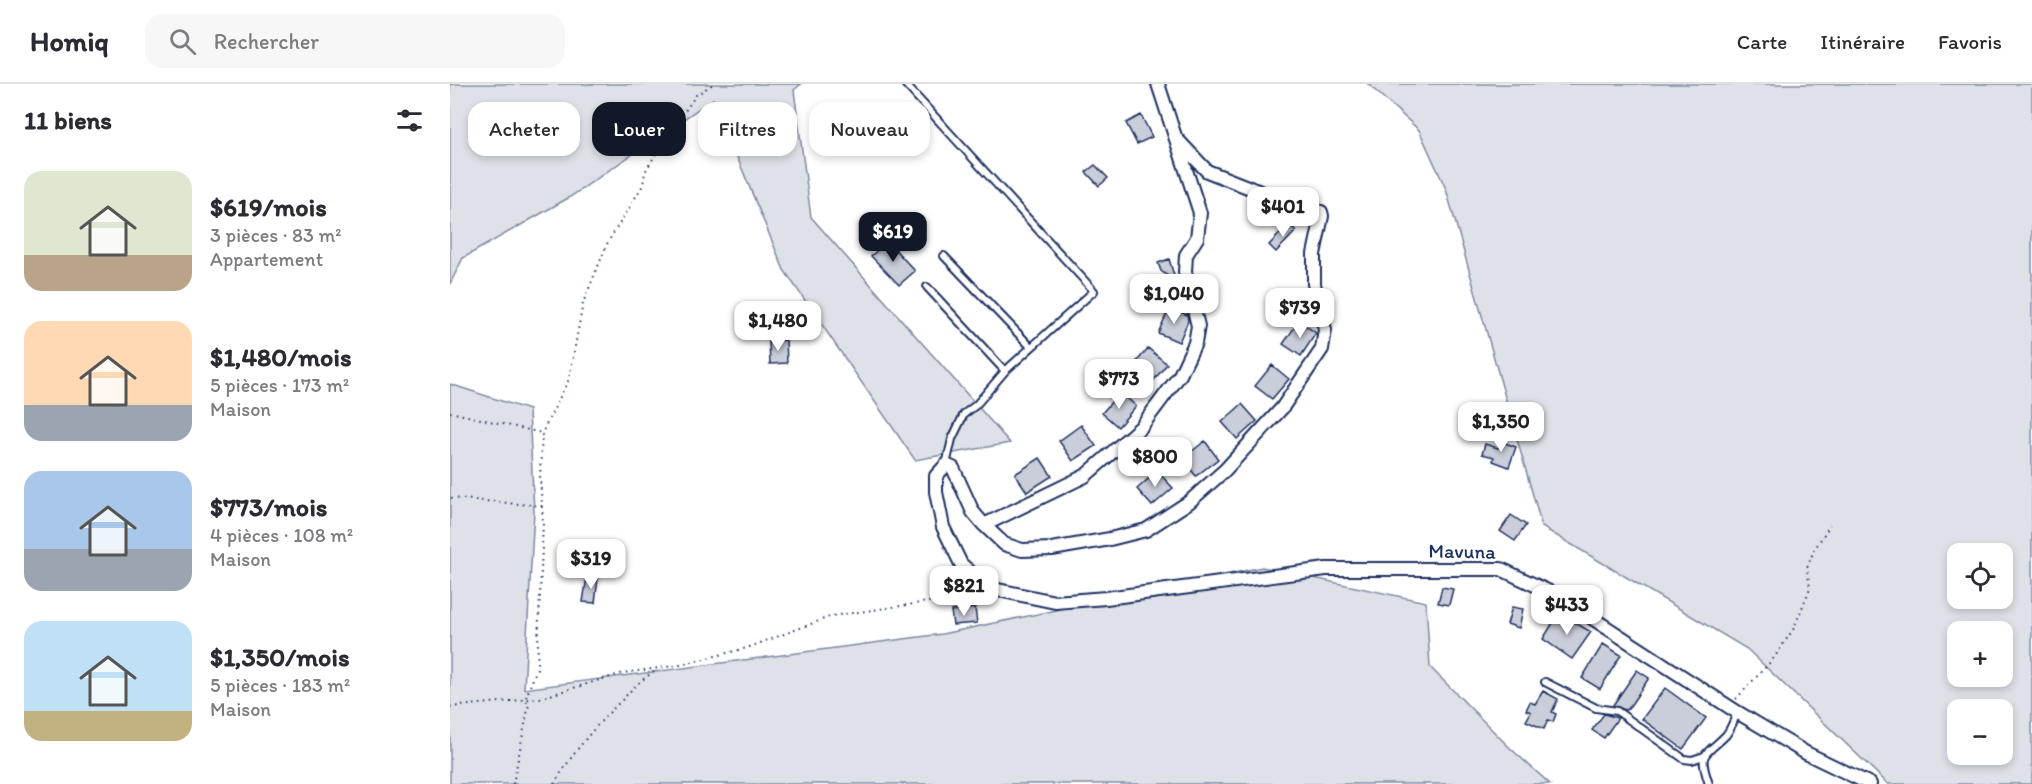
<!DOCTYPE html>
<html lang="fr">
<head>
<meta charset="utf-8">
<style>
  :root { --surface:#fff; --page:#f7f7f7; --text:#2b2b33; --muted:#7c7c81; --line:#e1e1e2; --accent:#111827 }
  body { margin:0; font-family:Itim,sans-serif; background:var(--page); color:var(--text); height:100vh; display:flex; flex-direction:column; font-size:22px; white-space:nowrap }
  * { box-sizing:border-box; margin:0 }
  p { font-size:20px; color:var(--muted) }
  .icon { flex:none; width:33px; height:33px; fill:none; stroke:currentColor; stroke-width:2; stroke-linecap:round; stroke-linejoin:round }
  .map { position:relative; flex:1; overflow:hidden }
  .sheet { display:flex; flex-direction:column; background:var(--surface); width:450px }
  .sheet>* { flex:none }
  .guide { position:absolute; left:18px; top:18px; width:570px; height:54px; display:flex; gap:12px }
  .buttons { position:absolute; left:1497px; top:459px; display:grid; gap:12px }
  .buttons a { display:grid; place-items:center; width:66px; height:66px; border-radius:12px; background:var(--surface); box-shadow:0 3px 9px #0003; font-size:30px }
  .price { position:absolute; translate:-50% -51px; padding:0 14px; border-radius:12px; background:#fff; color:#222; font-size:20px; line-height:39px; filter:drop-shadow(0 2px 3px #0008) }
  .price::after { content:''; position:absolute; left:50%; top:36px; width:18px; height:14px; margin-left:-9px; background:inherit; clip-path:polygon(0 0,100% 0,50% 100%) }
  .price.selected { background:var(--accent); color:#fff }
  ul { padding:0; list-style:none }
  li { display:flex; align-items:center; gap:18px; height:150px; padding:0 24px }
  li span { display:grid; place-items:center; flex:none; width:168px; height:120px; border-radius:18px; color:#555 }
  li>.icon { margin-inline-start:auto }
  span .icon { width:72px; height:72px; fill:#fffc; stroke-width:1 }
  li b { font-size:26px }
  h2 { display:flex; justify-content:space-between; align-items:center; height:72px; padding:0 24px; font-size:26px }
  .tag { padding:0 21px; border-radius:18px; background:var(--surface); box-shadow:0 3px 9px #0003; font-size:21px; line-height:54px }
  .tag.selected { background:var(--accent); color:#fff }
  header { display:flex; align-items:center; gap:36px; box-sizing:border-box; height:84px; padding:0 30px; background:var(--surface); border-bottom:2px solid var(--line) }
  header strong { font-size:28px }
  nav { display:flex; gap:33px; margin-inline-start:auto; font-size:21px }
  .search { width:420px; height:54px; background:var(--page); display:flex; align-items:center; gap:15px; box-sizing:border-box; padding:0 21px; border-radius:18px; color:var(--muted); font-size:22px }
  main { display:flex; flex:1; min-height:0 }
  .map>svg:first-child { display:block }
  .green { fill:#dee1e7; stroke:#7c88a2; stroke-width:1.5; fill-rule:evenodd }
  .building { fill:#caceda; stroke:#1b2f5e; stroke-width:1.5 }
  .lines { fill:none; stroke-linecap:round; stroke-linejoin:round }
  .service-casing { stroke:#1b2f5e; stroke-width:10 }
  .minor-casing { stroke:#1b2f5e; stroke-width:16 }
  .path { stroke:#1b2f5e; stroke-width:2; stroke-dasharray:1.5 4.5; stroke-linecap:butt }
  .service { stroke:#fff; stroke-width:6 }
  .minor { stroke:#fff; stroke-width:12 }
  .labels { text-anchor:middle; stroke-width:4.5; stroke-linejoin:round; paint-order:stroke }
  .street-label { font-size:20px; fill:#1b2f5e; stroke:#fff }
</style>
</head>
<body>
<header>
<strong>Homiq</strong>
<div class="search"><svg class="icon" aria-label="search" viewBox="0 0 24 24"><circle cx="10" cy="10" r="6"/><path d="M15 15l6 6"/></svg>Rechercher</div>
<nav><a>Carte</a><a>Itinéraire</a><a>Favoris</a></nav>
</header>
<main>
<section class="sheet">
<h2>11 biens<svg class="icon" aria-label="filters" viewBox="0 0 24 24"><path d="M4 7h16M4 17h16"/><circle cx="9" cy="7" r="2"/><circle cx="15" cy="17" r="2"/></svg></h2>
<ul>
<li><span style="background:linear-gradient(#dfe7d0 70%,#b9a48a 0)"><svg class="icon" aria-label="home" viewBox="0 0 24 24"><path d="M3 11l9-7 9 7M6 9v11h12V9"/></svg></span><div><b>$619/mois</b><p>3 pièces · 83 m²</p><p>Appartement</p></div></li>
<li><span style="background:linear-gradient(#ffd9b3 70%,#9aa5b1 0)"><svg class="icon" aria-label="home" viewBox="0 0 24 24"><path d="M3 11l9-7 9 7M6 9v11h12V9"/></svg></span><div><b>$1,480/mois</b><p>5 pièces · 173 m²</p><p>Maison</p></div></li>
<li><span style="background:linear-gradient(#a9c7e8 65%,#9aa5b1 0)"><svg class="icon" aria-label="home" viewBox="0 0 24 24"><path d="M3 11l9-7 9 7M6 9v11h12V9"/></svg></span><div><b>$773/mois</b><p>4 pièces · 108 m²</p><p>Maison</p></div></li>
<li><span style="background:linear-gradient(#bfe0f5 75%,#c2b280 0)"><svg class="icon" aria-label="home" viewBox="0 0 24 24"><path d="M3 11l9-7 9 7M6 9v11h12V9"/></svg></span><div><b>$1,350/mois</b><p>5 pièces · 183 m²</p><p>Maison</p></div></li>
</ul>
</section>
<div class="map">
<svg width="1582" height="700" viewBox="0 0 1582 700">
  <rect width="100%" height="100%" fill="#fff"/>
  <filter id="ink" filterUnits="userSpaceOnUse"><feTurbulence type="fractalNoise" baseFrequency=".0167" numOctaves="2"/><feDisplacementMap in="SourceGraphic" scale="12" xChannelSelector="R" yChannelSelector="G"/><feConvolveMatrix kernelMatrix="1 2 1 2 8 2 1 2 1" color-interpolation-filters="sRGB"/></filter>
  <g filter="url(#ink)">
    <!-- green -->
    <path class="green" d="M0 0H351L344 6 361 133 560 359 465 376 334 186 263 15 120 113 13 174 0 200Z
      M918 0H1582V700H1438L1297 565 1092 443 996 105 969 46ZM1508 470H1552V514H1508ZM1508 548H1552V592H1508ZM1508 626H1552V670H1508Z
      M0 300 79 326 84 428 74 605 492 550 812 483 976 518 980 583 1059 663 1100 700H0Z"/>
    <!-- building -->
    <path class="building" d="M691 31 702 53 687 60 676 39Z
      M645 81 658 94 649 102 636 88Z
      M839 140 846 147 826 168 819 161Z
      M437 157 465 187 449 201 421 172Z
      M719 175 726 198 711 187 708 179Z
      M720 223 737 231 738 237 729 258 708 249Z
      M849 237 866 249 851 272 833 260Z
      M336 256 337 279 320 280 319 257Z
      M698 264 717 280 700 301 681 285Z
      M822 281 839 295 822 315 805 302Z
      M670 308 686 322 668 343 652 329Z
      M792 320 807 337 787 355 772 338Z
      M631 341 646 362 623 377 609 357Z
      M755 357 768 375 746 392 732 375Z
      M1050 357 1066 363 1059 383 1043 377 1044 373 1032 370 1035 360 1048 364Z
      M590 374 602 392 577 408 565 390Z
      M707 387 723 404 702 422 687 405Z
      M1061 431 1076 441 1065 457 1050 447Z
      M137 493 148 494 145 519 133 518Z
      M992 503 1003 505 999 521 988 519Z
      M1062 523 1073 525 1069 544 1057 540Z
      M525 524 527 539 503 541 501 527Z
      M1109 529 1141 548 1122 575 1093 555Z
      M1153 560 1171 571 1150 605 1132 594Z
      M1187 586 1199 594 1178 625 1175 626 1163 621Z
      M1215 604 1256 634 1233 665 1192 635Z
      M1093 607 1108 615 1102 628 1106 630 1103 638 1098 636 1094 645 1076 637 1081 628 1076 626 1080 618 1085 620Z
      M1154 630 1168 634 1154 654 1142 646Z"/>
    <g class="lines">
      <defs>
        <path id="service" d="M455 0 644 207 555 287
          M494 172 581 263
          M477 203 555 287 526 321 514 330 502 355 496 381
          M1095 598 1146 624 1167 627 1234 675 1242 676 1254 672
          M1259 700C1247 666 1256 672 1276 651 1281 645 1284 636 1287 629"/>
        <path id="minor" d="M725 53 757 87 833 117 871 128 872 132 864 170V200L875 246 872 265 832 324 775 386 739 418 696 446 660 455 602 465 572 466 554 460 534 441 523 428 503 384 496 381 486 392V408L493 443 511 480 529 496 548 506 605 518 656 514 876 485H1051L1108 512 1287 628 1356 669 1420 700
          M534 441 635 392 691 343 730 291 745 259 748 242 735 188 736 171 747 154 750 129 708 0"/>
      </defs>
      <!-- service casing -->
      <use href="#service" class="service-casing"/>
      <!-- minor casing -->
      <use href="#minor" class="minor-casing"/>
      <!-- path -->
      <path class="path" d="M0 328 92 349
        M1 414 92 422
        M1286 615 1324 574 1344 544 1360 504 1357 484 1364 466 1380 441
        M0 623 90 614 173 589 230 581 297 564 382 532 532 510
        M63 700 79 620 75 616 87 584 93 438 90 392 92 349 119 295 133 219 158 158 193 101 195 88 210 63 246 11 263 0
        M104 700C125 666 144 643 172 616 183 604 193 593 208 586"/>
      <!-- service -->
      <use href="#service" class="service"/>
      <!-- minor -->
      <use href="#minor" class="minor"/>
    </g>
  </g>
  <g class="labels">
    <!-- street labels -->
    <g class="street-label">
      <text transform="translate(1012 467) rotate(1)" y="7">Mavuna</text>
    </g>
  </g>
</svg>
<div class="buttons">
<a><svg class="icon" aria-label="locate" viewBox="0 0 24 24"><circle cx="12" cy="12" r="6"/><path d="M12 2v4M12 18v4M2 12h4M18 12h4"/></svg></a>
<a>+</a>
<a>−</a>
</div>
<b class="price" style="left:833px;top:154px">$401</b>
<b class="price selected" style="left:443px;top:179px">$619</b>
<b class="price" style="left:724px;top:241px">$1,040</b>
<b class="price" style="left:850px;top:255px">$739</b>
<b class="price" style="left:328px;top:268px">$1,480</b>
<b class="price" style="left:669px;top:326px">$773</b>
<b class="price" style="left:1051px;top:369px">$1,350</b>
<b class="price" style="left:705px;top:404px">$800</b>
<b class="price" style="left:141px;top:506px">$319</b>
<b class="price" style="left:514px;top:533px">$821</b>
<b class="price" style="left:1117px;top:552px">$433</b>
<div class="guide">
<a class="tag">Acheter</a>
<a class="tag selected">Louer</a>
<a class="tag">Filtres</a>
<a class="tag">Nouveau</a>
</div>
</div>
</main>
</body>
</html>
